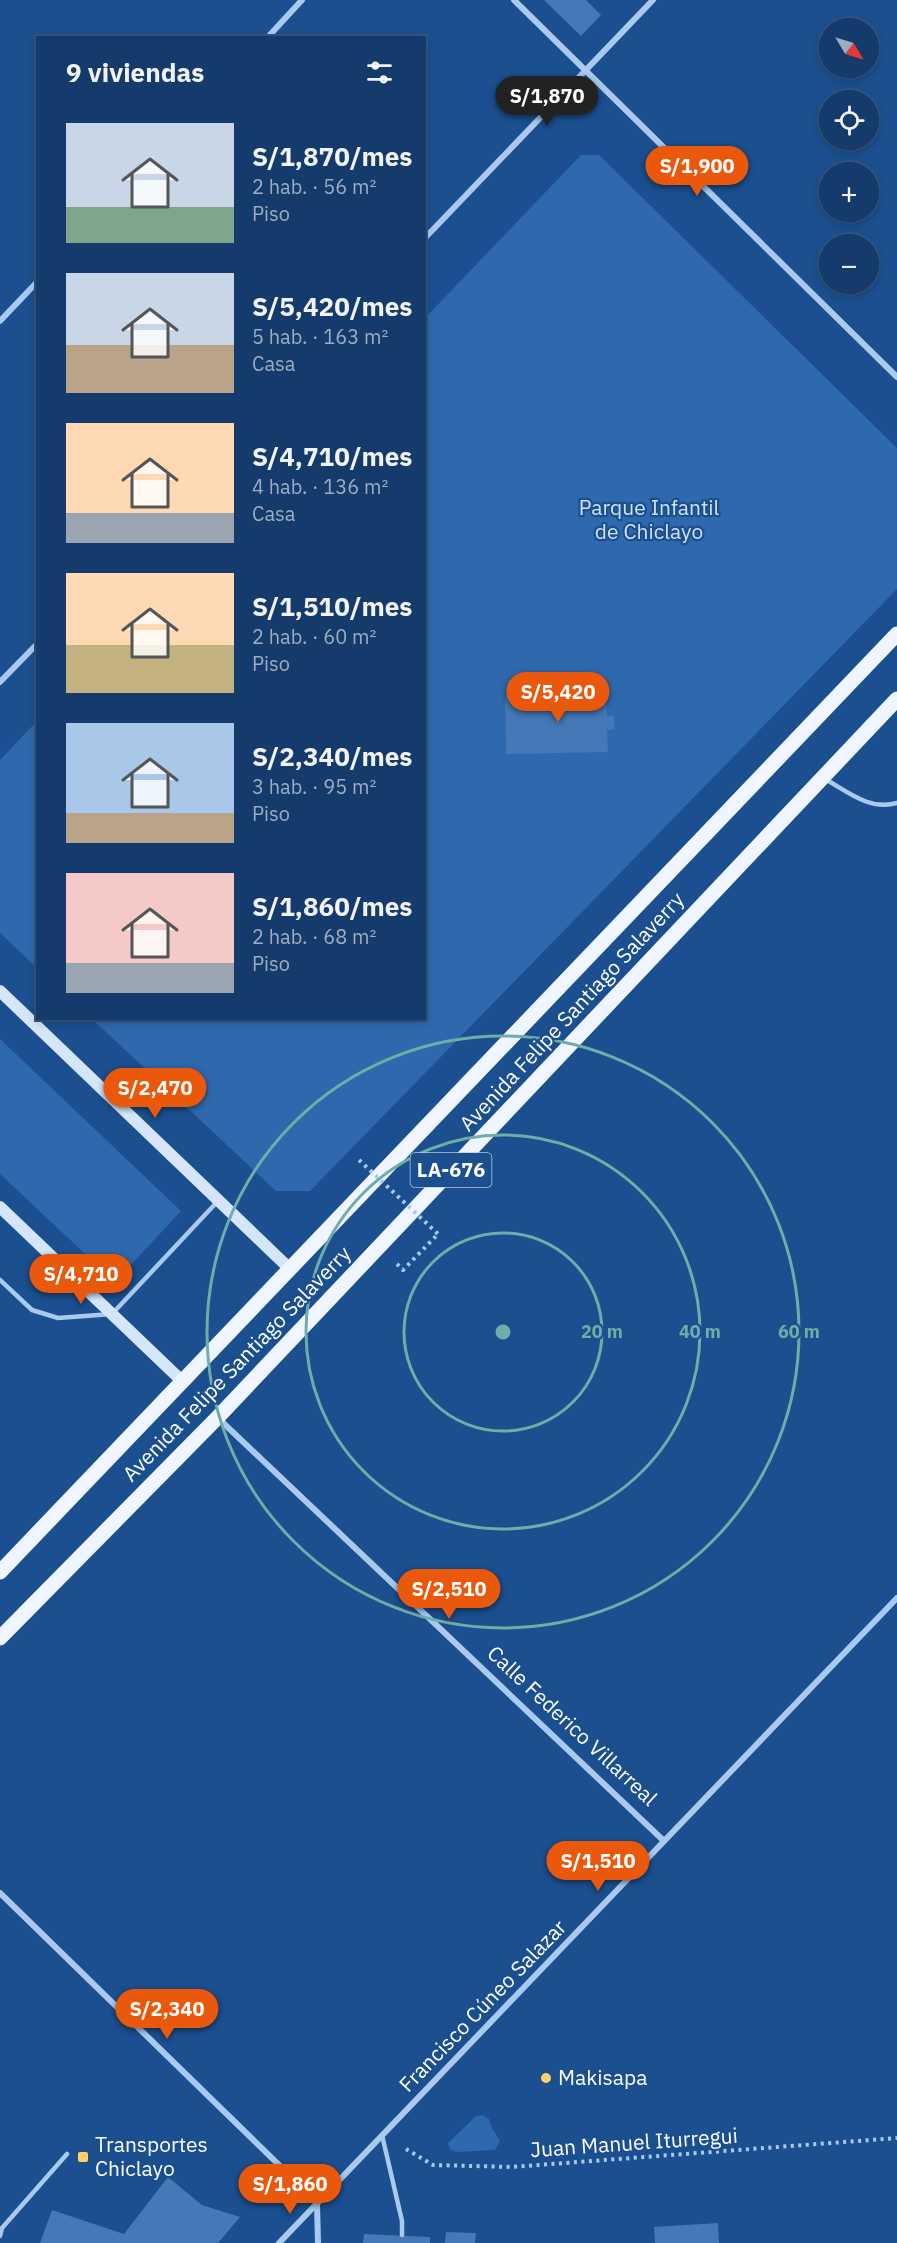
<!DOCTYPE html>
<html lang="es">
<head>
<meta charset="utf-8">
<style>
  :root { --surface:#143b6b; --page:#214673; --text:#f1f3f6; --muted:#9dadc1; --line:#33557e; --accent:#ea580c }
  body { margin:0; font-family:"IBM Plex Sans",sans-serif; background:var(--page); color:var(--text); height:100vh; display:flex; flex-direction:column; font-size:22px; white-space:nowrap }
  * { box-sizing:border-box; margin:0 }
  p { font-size:20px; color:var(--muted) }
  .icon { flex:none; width:33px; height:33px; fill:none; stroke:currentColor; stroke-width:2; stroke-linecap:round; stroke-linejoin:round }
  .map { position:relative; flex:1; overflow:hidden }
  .sheet { position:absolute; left:36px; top:36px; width:390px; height:984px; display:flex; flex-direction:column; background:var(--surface); border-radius:0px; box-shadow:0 3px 9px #0003,0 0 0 2px var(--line) }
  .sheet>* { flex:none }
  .needle { width:39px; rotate:128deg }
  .controls { position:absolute; left:819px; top:18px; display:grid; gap:12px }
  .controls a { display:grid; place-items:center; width:60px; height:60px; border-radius:50%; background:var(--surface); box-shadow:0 3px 9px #0003,0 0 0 2px var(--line); font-size:30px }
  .price { position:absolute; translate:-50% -51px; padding:0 14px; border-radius:21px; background:var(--accent); color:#fff; font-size:20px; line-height:39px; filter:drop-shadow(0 2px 3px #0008) }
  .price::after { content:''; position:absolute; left:50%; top:36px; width:18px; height:14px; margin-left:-9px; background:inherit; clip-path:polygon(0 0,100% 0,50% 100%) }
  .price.current { background:#222; color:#fff }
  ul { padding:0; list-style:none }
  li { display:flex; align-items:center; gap:18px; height:150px; padding:0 30px }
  li span { display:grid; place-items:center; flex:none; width:168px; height:120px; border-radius:0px; color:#555 }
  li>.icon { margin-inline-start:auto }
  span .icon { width:72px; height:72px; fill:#fffc; stroke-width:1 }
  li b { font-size:26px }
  h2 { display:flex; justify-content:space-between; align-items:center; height:72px; padding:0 30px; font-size:26px }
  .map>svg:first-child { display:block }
  .green { fill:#2e69ad }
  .building { fill:#4478b7 }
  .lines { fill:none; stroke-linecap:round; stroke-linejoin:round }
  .path { stroke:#a9c9ee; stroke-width:4; stroke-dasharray:3 4.5; stroke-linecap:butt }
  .lane { stroke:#a9c9ee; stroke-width:4.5 }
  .street { stroke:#a9c9ee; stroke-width:6 }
  .secondary { stroke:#d6e6fa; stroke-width:12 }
  .primary { stroke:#f0f6ff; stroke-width:15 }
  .path-bridge { stroke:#a9c9ee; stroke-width:4; stroke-dasharray:3 4.5; stroke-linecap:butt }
  .ring { fill:none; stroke:#6fada8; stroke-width:3 }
  .poi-dot { fill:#ffd166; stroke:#1b4f8f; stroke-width:2 }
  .labels { text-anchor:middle; stroke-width:4.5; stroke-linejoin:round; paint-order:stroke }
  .shield { fill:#1b4f8f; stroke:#bbcadd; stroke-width:1.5 }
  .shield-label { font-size:20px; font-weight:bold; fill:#fff }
  .park-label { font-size:21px; fill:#cfe3fa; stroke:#1b4f8f }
  .street-label { font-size:21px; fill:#fff; stroke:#1b4f8f }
  .poi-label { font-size:21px; fill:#fff; stroke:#1b4f8f; text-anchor:start }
  .centre { fill:#6fada8; stroke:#1b4f8f; stroke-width:3 }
  .ring-label { font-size:18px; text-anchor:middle; font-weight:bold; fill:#6fada8; stroke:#1b4f8f; stroke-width:4.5; stroke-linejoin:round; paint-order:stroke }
</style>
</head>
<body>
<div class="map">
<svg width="897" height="2243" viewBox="0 0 897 2243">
  <rect width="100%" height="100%" fill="#1b4f8f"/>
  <!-- green -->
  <path class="green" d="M581 155H599L897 448V589L310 1191H276L92 1019 424 1018 425 318Z
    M37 721V968L0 933V760Z
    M0 1039 181 1211 115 1282 0 1174Z
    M482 2115 489 2119 492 2128 500 2141 495 2150 456 2152 450 2149 448 2143 476 2116Z"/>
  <!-- building -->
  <path class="building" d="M544 0H586L601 15 581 36Z
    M606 691 607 716H614L615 729 607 730 608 752 506 754 505 696Z
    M168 2177 202 2205 240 2217 218 2243H40L52 2210 124 2234Z
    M718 2223 719 2243H655L654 2227Z
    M446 2232 476 2233 475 2243H445Z
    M364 2234 430 2237V2243H363Z"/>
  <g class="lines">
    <!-- path -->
    <path class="path" d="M397 1264 403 1270 438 1234
      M406 2149 433 2165 512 2167 897 2138"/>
    <!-- lane -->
    <path class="lane" d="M825 779C848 792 870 811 897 803
      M0 1280 32 1310 58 1318 112 1314 217 1202
      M382 2135 402 2221V2235
      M0 2236 2 2228 67 2154"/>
    <!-- street -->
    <path class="street" d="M514 0 897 377
      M267 38 302 0
      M424 239 653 0
      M0 321 38 281
      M0 682 38 643
      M218 1418 664 1841
      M0 1893 318 2203
      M317 2204 318 2243
      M279 2243 897 1598"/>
    <!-- secondary -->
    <path class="secondary" d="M0 991 290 1269
      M0 1207 182 1381"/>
    <!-- primary -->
    <path class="primary" d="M0 1572 897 634
      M0 1638 218 1417 897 699"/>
    <!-- path-bridge -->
    <path class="path-bridge" d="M359 1160 438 1234"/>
  </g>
  <!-- distance rings -->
  <g class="ring">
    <circle cx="503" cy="1332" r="99"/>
    <circle cx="503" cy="1332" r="197"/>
    <circle cx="503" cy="1332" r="296"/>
  </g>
  <!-- markers -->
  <g class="poi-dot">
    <circle cx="546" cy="2078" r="6"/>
    <rect x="77" y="2151" width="12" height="12" rx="3"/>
  </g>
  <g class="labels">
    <!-- shield labels -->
    <rect class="shield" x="410.5" y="1153" width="81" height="34" rx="4.5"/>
    <g class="shield-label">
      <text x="451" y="1177">LA-676</text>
    </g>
    <!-- park labels -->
    <g class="park-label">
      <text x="649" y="515">Parque Infantil<tspan x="649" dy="24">de Chiclayo</tspan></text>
    </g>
    <!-- street labels -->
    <g class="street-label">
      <text transform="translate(572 1012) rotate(-47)" y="7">Avenida Felipe Santiago Salaverry</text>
      <text transform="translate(237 1364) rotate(-46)" y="7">Avenida Felipe Santiago Salaverry</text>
      <text transform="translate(572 1726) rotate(43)" y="7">Calle Federico Villarreal</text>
      <text transform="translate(483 2006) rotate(-46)" y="7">Francisco Cúneo Salazar</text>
      <text transform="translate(634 2143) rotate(-4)" y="7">Juan Manuel Iturregui</text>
    </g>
    <!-- poi labels -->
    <g class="poi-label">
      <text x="558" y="2085">Makisapa</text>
      <text x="95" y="2152">Transportes<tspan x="95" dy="24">Chiclayo</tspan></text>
    </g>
  </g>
  <circle cx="503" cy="1332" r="9" class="centre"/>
  <g class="ring-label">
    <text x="602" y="1338">20 m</text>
    <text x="700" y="1338">40 m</text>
    <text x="799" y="1338">60 m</text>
  </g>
</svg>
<div class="controls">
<a><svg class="needle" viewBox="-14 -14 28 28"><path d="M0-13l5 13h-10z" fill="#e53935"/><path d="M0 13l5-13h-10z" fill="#9dadc1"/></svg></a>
<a><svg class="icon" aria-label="locate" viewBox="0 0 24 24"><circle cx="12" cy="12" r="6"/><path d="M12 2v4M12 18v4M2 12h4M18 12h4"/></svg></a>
<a>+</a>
<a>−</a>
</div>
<b class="price current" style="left:547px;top:127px">S/1,870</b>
<b class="price" style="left:697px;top:197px">S/1,900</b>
<b class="price" style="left:558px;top:723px">S/5,420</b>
<b class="price" style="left:155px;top:1119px">S/2,470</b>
<b class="price" style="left:81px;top:1305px">S/4,710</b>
<b class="price" style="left:449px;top:1620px">S/2,510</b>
<b class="price" style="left:598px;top:1892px">S/1,510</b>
<b class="price" style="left:167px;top:2040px">S/2,340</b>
<b class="price" style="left:290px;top:2215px">S/1,860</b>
<section class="sheet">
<h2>9 viviendas<svg class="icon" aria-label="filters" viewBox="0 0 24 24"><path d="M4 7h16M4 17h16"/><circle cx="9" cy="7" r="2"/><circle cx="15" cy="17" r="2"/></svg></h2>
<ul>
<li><span style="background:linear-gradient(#c9d6e8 70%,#7fa58c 0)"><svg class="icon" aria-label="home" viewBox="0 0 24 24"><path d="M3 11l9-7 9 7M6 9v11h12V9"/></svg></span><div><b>S/1,870/mes</b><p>2 hab. · 56 m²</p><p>Piso</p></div></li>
<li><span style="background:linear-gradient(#c9d6e8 60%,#b9a48a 0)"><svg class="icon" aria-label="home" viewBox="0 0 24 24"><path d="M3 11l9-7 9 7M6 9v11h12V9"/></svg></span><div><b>S/5,420/mes</b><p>5 hab. · 163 m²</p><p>Casa</p></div></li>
<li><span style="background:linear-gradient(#ffd9b3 75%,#9aa5b1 0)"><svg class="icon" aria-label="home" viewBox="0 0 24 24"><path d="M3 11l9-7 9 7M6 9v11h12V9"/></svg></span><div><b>S/4,710/mes</b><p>4 hab. · 136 m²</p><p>Casa</p></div></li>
<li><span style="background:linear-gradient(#ffd9b3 60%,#c2b280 0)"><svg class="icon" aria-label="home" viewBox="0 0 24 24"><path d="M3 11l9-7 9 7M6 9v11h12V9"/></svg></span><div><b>S/1,510/mes</b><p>2 hab. · 60 m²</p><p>Piso</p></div></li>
<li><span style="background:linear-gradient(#a9c7e8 75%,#b9a48a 0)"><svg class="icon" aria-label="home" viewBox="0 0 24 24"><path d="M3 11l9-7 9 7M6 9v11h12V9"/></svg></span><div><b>S/2,340/mes</b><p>3 hab. · 95 m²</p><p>Piso</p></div></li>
<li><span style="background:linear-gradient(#f6c9c9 75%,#9aa5b1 0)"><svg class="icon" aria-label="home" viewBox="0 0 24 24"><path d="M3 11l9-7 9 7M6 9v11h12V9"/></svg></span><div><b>S/1,860/mes</b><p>2 hab. · 68 m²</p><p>Piso</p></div></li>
</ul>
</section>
</div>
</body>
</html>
